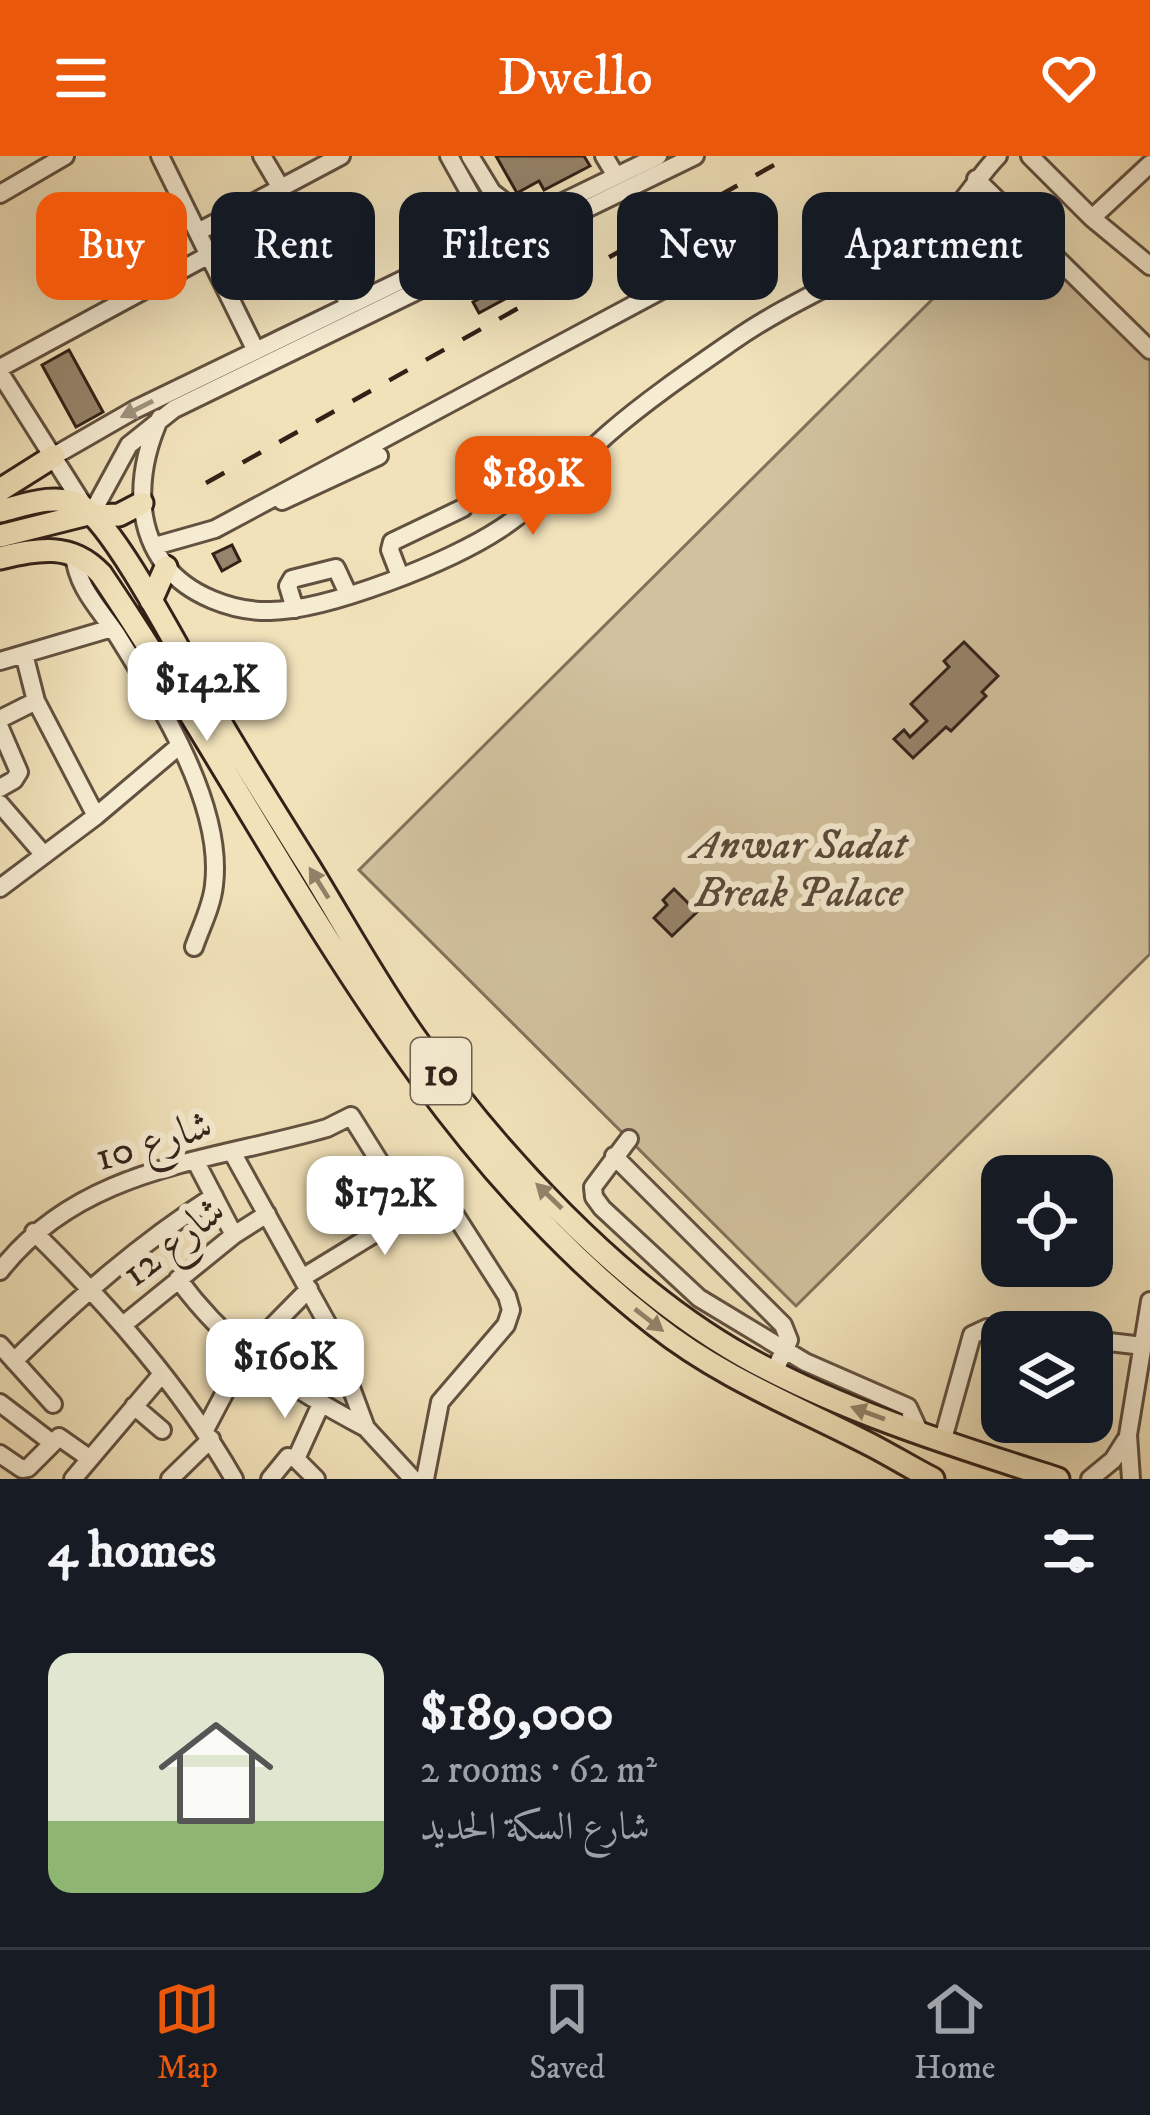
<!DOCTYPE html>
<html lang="en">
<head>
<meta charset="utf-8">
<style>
  :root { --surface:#171b24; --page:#242831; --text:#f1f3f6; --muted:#9ea1a6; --line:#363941; --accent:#ea580c }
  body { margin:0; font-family:"IM FELL DW Pica",Amiri,serif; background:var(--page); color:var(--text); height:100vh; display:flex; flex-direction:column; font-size:45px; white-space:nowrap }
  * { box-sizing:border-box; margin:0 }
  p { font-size:39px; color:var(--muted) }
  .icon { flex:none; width:66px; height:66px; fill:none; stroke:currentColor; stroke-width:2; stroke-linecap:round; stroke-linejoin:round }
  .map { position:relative; height:1323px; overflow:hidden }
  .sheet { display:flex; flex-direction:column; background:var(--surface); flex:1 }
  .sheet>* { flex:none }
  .top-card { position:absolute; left:36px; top:36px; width:1080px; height:108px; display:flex; gap:24px }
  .controls { position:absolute; left:981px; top:999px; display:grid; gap:24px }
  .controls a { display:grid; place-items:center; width:132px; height:132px; border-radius:24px; background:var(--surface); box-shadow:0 12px 48px #0002; font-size:60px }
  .price { position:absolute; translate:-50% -102px; padding:0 27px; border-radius:24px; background:#fff; color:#222; font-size:39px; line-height:78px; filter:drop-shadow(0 3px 6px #0008) }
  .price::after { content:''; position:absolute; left:50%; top:72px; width:36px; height:27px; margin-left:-18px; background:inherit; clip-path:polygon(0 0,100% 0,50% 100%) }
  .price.active { background:var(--accent); color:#fff }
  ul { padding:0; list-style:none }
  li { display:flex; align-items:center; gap:36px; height:300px; padding:0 48px }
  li+li { border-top:3px solid var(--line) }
  li span { display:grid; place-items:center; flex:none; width:336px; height:240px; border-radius:24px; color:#555 }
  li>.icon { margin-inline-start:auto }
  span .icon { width:144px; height:144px; fill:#fffc; stroke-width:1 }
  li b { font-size:51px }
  h2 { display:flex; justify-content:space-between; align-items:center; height:144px; padding:0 48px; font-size:51px }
  .pill { padding:0 42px; border-radius:24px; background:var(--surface); box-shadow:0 12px 48px #0002; font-size:42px; line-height:108px }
  .pill.active { background:var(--accent); color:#fff }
  header { display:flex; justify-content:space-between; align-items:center; height:156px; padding:0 48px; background:var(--accent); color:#fff; font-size:54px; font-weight:600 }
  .tab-bar { display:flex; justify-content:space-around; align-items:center; height:168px; border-top:3px solid var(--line); background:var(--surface); font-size:33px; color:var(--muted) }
  .tab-bar a { display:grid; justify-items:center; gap:6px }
  .tab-bar .active { color:var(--accent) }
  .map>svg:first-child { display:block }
  .green { fill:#d1c19e; stroke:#82715b; stroke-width:3 }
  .building { fill:#96856c; stroke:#332118; stroke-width:3 }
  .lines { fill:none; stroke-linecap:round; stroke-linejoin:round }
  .minor-casing { stroke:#625140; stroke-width:22 }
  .major-casing { stroke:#332118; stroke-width:27 }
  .minor { stroke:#f6ecd2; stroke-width:16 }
  .major { stroke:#f1e2ba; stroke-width:21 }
  .rail { stroke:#332118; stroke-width:4.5; stroke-dasharray:21 21; stroke-linecap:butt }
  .oneway { fill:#9e917e }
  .oneway2 { fill:#928269 }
  .labels { text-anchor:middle; stroke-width:12; stroke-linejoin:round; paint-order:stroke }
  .shield { fill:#f6ecd2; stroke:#6e5e50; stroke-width:3 }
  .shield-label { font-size:39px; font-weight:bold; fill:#332118 }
  .park-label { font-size:42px; font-style:italic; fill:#5a493a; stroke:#f6ecd2 }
  .street-label { font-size:42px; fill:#332118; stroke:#f6ecd2 }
</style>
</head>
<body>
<header><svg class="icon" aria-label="menu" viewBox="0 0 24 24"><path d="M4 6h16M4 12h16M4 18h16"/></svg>Dwello<svg class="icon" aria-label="heart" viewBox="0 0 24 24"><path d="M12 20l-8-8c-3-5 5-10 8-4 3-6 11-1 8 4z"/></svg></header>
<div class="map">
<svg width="1150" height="1323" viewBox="0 0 1150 1323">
  <rect width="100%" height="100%" fill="#f1e2ba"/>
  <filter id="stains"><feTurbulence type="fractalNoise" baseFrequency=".00167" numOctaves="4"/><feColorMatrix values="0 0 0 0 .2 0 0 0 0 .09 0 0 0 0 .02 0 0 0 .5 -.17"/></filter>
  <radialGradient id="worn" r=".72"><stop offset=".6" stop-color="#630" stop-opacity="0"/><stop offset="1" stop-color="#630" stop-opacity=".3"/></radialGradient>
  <!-- green -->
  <path class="green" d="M1011 65 1150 203V798L796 1150 359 714Z"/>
  <!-- building -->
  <path class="building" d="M496 0H584L590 10 544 34 539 25 517 37Z
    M569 94 575 105 479 157 473 146 521 120 519 117Z
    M69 194 103 256 76 271 42 209Z
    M232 389 240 405 222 415 213 398Z
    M964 486 998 520 982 536 986 540 951 575 946 571 913 602 894 583 904 574 910 581 927 565 911 548 949 511 944 505Z
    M674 733 697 756 672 780 654 762 667 749 663 744Z"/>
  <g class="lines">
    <defs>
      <path id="minor" d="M160 0 256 195
        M262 0 350 149
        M449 0 473 43 478 87
        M470 0 492 36 527 63
        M604 0 616 20
        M1030 0 1092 62 1150 110
        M976 23 1150 194
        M0 38 65 0
        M1092 62 1150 8
        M198 76 341 0
        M0 212 209 99
        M0 217 86 353
        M160 262C139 308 132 366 165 409 188 439 233 456 270 455 329 454 450 406 500 373 540 347 573 309 609 277 647 244 691 214 733 185 797 140 874 113 938 68 963 50 977 21 998 0
        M54 300 134 254 658 0
        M282 345 379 300
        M92 357 129 289 174 253 695 0
        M155 390 215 373 755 84
        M74 398C77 432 99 452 117 479 158 545 224 648 214 729 212 750 201 771 194 791
        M400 420 390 394 392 386 463 352
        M295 453 288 430 292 423 336 412 348 438
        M24 498 36 545 96 660
        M0 505 112 472
        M0 563 36 545
        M0 572 19 616 14 624 0 632
        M0 648 44 699
        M0 732 96 660 180 589
        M629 983 593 1031 594 1041 602 1052 699 1142 805 1206 908 1251 919 1275
        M232 996 327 1167 366 1272 413 1323
        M614 1000 783 1169 789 1184 774 1216
        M196 1006 234 1079
        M34 1076C110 1151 181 1231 234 1323
        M0 1115C81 1011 208 1006 327 972L351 960 411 1056
        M302 1122 441 1037 507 1140 511 1154 506 1169 440 1246 425 1323
        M178 1123C230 1194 289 1231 366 1272
        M123 1169 234 1079 267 1058
        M1092 1184 1143 1190
        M0 1189 53 1248
        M14 1205C77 1143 139 1088 214 1040
        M0 1247 51 1286
        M134 1250 162 1274
        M205 1274 245 1198 309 1133
        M943 1283 972 1179 987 1172 1028 1176
        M0 1298 22 1313 28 1312 59 1281 89 1302
        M296 1303 321 1248
        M73 1323 162 1218
        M170 1323 211 1283
        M270 1323 288 1301 296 1303 316 1323
        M1090 1323 1113 1304 1125 1285
        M1131 1323 1128 1279 1150 1145"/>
      <path id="major" d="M0 334 54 300
        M0 355C25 349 55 337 80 349 115 367 189 514 213 554 243 606 276 658 308 709 343 766 375 825 414 880 495 996 620 1131 745 1201 842 1255 952 1289 1058 1323
        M95 360 119 359 142 347
        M0 380 92 357
        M0 402C39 393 71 386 101 418 275 675 404 974 655 1169 718 1219 790 1248 861 1284 886 1296 909 1311 933 1323
        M151 445 166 411"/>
    </defs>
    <!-- minor casing -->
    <use href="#minor" class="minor-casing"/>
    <!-- major casing -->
    <use href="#major" class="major-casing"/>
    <!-- minor -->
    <use href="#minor" class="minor"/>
    <!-- major -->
    <use href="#major" class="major"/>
    <!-- rail -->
    <path class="rail" d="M206 327 790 0"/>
  </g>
  <!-- one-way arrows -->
  <defs><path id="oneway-solid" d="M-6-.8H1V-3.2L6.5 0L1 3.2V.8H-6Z" transform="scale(3)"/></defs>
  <use class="oneway" href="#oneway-solid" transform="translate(137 253) rotate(153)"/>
  <g class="oneway2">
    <use href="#oneway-solid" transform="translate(319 727) rotate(-122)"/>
    <use href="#oneway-solid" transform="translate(549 1040) rotate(-136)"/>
    <use href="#oneway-solid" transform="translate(649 1164) rotate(38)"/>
    <use href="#oneway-solid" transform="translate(868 1257) rotate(-160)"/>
  </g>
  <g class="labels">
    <!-- shield labels -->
    <rect class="shield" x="411" y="882" width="60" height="66" rx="9"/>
    <g class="shield-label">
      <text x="441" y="929">10</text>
    </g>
    <!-- park labels -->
    <g class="park-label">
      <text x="799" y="702">Anwar Sadat<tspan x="799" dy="48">Break Palace</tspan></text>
    </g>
    <!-- street labels -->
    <g class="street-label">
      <text transform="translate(153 983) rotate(-17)" y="15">شارع 10</text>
      <text transform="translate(172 1084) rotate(-38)" y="15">شارع 12</text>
    </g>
  </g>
  <rect width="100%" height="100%" filter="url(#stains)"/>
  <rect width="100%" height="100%" fill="url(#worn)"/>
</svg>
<div class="controls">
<a><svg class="icon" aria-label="locate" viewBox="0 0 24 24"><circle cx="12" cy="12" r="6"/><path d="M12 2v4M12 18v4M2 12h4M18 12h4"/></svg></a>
<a><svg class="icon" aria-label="layers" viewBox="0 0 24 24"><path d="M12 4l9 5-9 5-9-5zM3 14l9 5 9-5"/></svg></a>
</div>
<b class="price active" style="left:533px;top:382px">$189K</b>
<b class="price" style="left:207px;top:588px">$142K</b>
<b class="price" style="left:385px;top:1102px">$172K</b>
<b class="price" style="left:285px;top:1265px">$160K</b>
<div class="top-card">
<a class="pill active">Buy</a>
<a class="pill">Rent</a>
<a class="pill">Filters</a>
<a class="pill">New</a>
<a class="pill">Apartment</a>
</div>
</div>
<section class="sheet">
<h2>4 homes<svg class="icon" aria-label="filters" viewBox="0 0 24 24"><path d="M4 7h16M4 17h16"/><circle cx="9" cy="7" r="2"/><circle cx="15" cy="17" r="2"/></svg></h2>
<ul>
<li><span style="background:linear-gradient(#dfe7d0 70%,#8fb573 0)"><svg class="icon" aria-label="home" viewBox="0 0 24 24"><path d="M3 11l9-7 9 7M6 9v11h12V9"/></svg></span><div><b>$189,000</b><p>2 rooms · 62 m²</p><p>شارع السكة الحديد</p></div></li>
</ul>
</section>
<nav class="tab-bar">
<a class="active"><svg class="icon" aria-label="map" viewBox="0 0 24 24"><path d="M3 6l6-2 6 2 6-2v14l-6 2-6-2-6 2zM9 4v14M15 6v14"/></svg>Map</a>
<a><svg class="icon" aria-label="saved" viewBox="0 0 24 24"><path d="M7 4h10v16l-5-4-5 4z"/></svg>Saved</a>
<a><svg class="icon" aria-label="home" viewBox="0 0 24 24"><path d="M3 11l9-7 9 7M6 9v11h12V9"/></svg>Home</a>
</nav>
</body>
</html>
